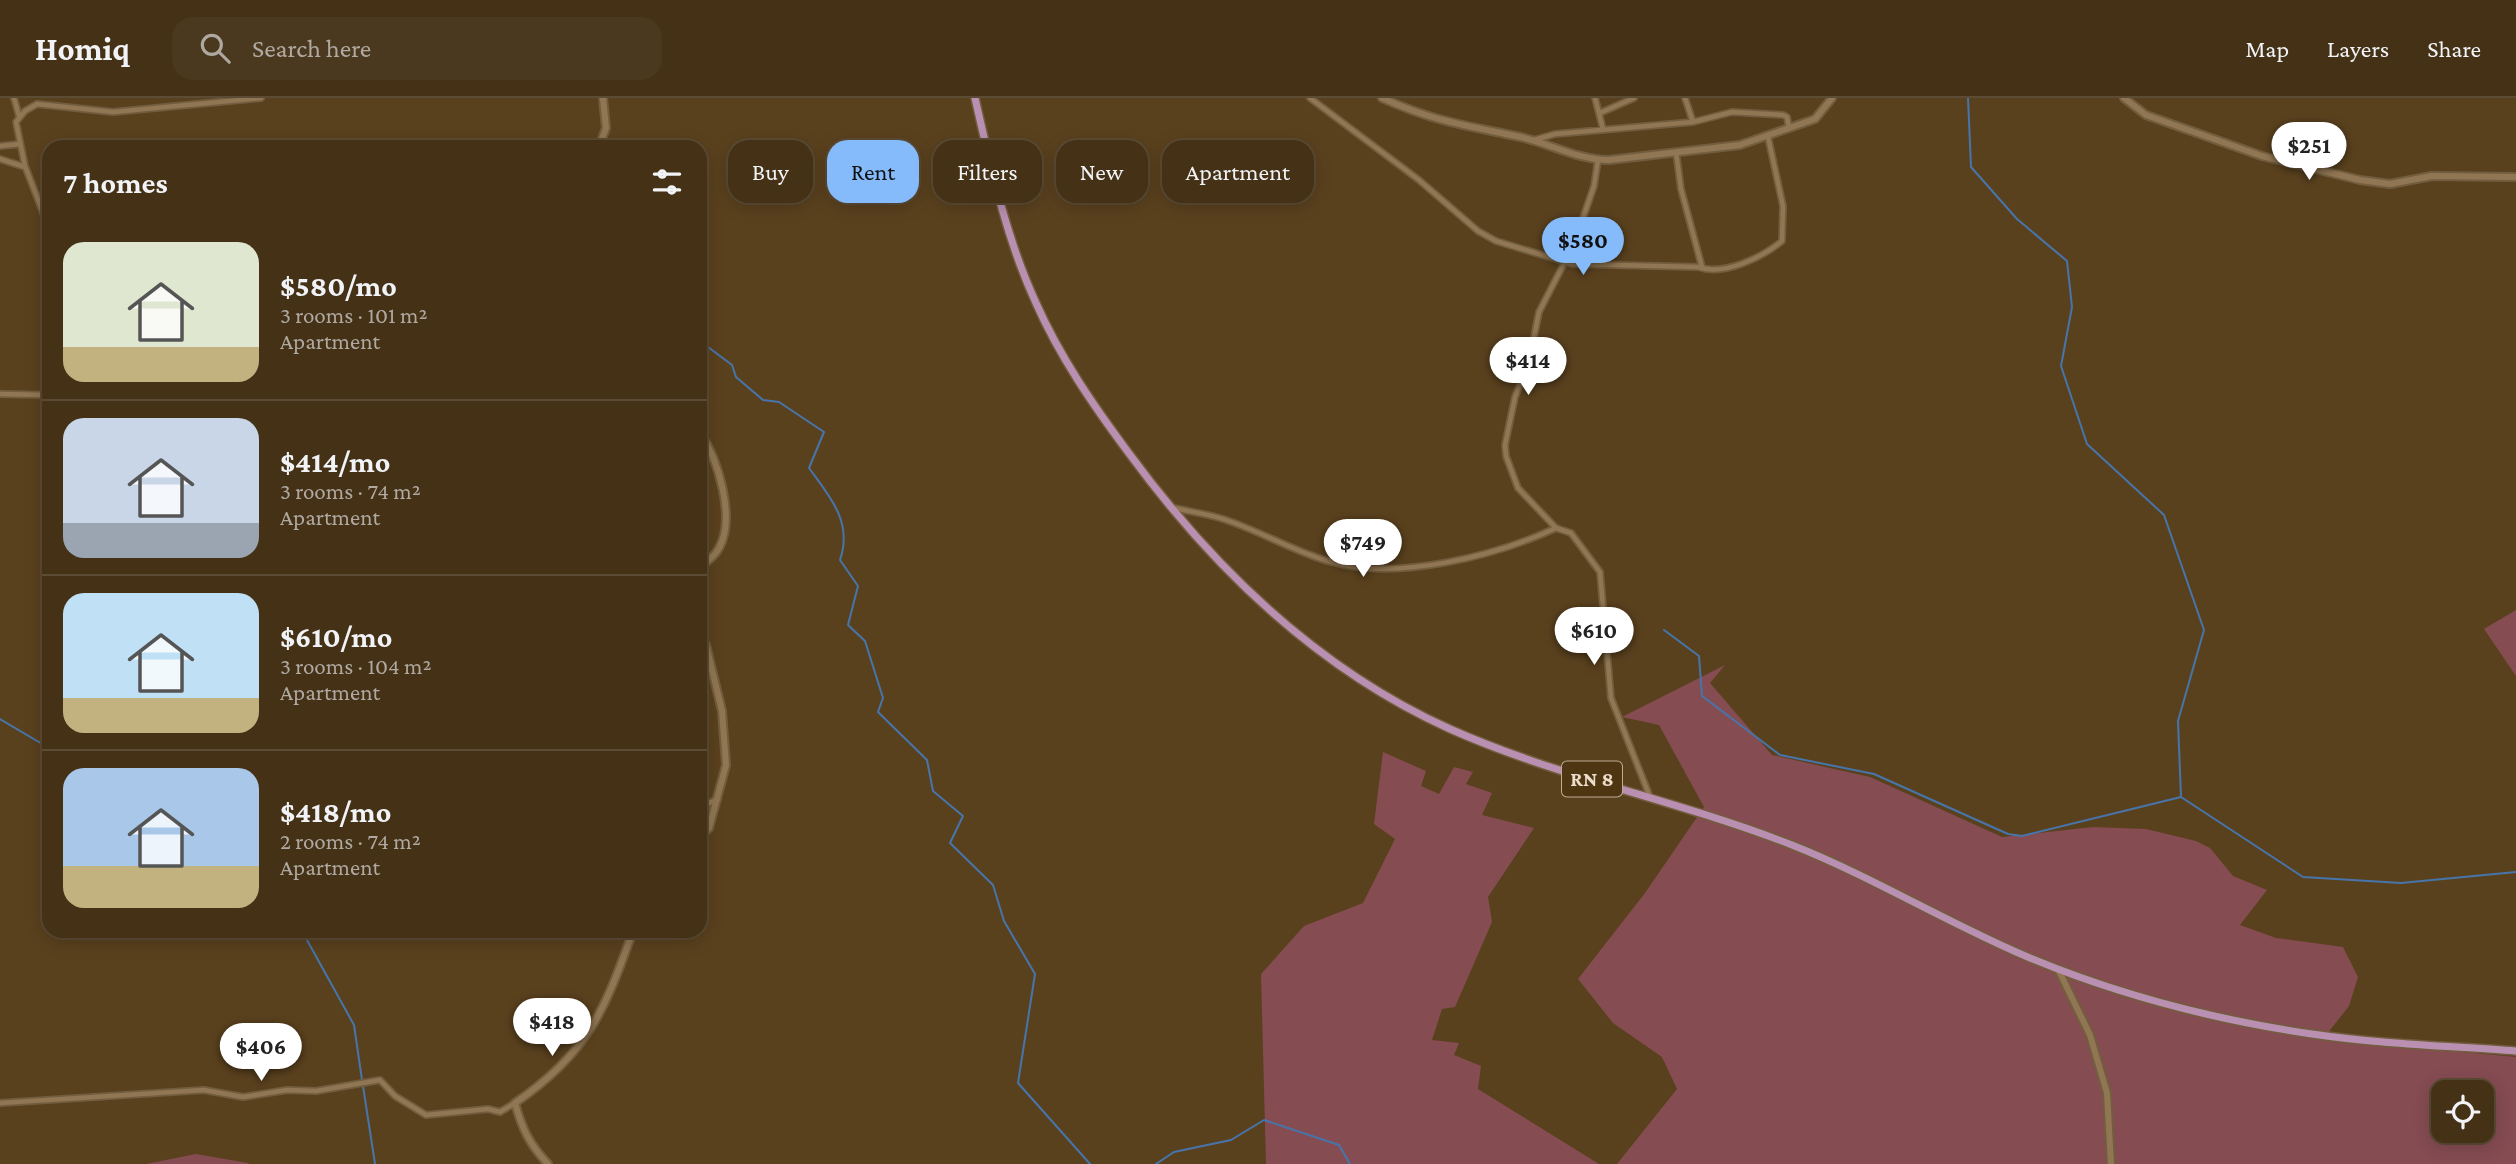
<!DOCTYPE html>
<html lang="en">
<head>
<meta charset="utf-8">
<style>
  :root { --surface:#443116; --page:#4b391f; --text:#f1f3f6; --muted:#afa9a1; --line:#5c4c35; --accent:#86bbfb }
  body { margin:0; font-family:"Crimson Pro",serif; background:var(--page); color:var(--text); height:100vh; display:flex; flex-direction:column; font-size:26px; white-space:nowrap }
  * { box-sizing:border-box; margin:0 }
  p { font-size:23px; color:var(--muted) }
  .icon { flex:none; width:38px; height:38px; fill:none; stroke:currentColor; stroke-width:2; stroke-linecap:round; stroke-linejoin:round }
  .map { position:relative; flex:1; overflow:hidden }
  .details { position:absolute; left:42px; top:42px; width:665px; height:798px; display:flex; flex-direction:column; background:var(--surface); border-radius:21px; box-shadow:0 4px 18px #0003,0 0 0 2px var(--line) }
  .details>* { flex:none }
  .top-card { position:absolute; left:728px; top:42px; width:665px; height:63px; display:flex; gap:14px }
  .buttons { position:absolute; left:2431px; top:982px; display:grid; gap:14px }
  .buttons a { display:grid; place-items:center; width:63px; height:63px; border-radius:14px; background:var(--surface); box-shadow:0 4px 18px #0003,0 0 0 2px var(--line); font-size:35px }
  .price { position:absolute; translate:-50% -60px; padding:0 16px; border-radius:24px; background:#fff; color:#222; font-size:23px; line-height:46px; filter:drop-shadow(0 2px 4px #0008) }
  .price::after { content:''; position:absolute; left:50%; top:42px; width:21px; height:16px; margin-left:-10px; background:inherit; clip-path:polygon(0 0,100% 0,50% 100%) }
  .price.current { background:var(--accent); color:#111 }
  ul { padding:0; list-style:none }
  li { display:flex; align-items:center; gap:21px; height:175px; padding:0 21px }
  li+li { border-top:2px solid var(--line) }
  li span { display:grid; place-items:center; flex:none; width:196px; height:140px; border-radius:21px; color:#555 }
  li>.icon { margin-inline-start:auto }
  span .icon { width:84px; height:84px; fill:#fffc; stroke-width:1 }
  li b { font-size:30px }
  h2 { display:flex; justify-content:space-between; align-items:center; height:84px; padding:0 21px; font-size:30px }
  .chip { padding:0 24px; border-radius:21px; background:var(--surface); box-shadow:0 4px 18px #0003,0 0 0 2px var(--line); font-size:24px; line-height:63px }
  .chip.current { background:var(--accent); color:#111 }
  header { display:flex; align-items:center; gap:42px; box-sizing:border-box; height:98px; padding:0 35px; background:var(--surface); border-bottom:2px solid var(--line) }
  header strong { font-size:33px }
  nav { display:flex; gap:38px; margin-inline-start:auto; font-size:24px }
  .search { width:490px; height:63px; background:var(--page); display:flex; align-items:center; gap:18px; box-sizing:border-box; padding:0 24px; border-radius:21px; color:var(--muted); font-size:26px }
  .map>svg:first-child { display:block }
  .green { fill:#854c52; fill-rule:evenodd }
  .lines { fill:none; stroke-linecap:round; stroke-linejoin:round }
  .stream { stroke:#4775ab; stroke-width:2 }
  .street-casing { stroke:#725e3e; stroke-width:8 }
  .secondary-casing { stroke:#725e3e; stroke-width:10 }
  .primary-casing { stroke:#725e3e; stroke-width:10 }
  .street { stroke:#917653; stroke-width:4.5 }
  .secondary { stroke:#917653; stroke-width:6 }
  .primary { stroke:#ba90b2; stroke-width:7 }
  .labels { text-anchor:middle; stroke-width:7; stroke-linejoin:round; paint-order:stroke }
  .shield { fill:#4f3613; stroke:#bdab93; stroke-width:2 }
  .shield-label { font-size:21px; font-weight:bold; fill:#ecddca }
</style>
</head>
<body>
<header>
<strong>Homiq</strong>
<div class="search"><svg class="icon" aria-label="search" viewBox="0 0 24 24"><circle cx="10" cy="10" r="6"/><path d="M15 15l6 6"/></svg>Search here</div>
<nav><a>Map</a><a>Layers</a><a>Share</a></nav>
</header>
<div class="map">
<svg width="2516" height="1066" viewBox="0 0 2516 1066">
  <rect width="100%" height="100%" fill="#5a411e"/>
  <!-- green -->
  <path class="green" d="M2516 512V578L2484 531Z
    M1725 567 1710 585 1772 657 1870 679 2002 739 2093 729 2146 731 2196 743 2210 750 2233 778 2267 792 2240 827 2276 840 2343 849 2358 879 2349 908 2323 941 2516 959V1066H1617L1677 991 1662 959 1613 925 1578 881 1645 795 1704 709 1659 627 1622 619ZM2443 994H2482V1032H2443Z
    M1383 654 1426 673 1421 688 1439 696 1454 669 1473 674 1466 686 1492 695 1482 717 1534 730 1488 799 1492 824 1455 909 1442 911 1432 942 1459 945 1454 957 1481 968 1478 991 1599 1066H1266L1261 876 1304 828 1363 805 1395 741 1374 726Z
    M196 1056 248 1065 249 1066H146Z"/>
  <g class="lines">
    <!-- stream -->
    <path class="stream" d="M1968 0 1971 69 2017 121 2067 163 2072 209 2061 268 2087 346 2164 417 2204 532 2178 623 2181 699
      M700 243 732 267 736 279 763 302 779 304 824 334 809 370C830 399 853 424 840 462L858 488 848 527 865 543 883 600 878 614 927 662 933 693 963 718 950 745 993 787 1004 823 1035 876 1018 985 1090 1066
      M1664 532 1699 558 1702 598 1780 657 1874 676 2008 736 2022 738 2181 699 2303 779 2401 785 2516 774
      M0 621 49 650
      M302 833 354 927 362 982
      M363 988 375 1066
      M1156 1066 1174 1054 1231 1042 1264 1022 1339 1047 1350 1066"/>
    <defs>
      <path id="street" d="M14 0 19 18
        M1310 0 1419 82 1478 133 1496 143 1572 166 1698 169C1724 178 1761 160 1782 143L1783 108 1768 39
        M1595 0 1603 31
        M1685 0 1693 24
        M1600 15 1634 0
        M1534 42 1555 36 1693 24 1732 14 1783 17 1787 19 1789 30
        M0 48 20 46
        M1676 54 1681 91 1702 169
        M0 61 25 69
        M1598 62 1594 88 1574 146 1539 214 1529 264 1515 299 1505 347 1506 358 1518 390 1556 430 1571 435 1600 474 1611 600 1650 699
        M49 130 25 68 16 24 25 13 37 6 113 14 261 0
        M0 296 49 297
        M1174 410C1191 414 1209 416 1226 422 1262 434 1295 454 1331 464 1397 483 1495 458 1556 430
        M700 709 718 701
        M0 1005 204 992 243 999 287 992 316 993 380 982 395 998 426 1017 488 1011 500 1014 515 1005"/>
      <path id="secondary" d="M1382 0C1433 23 1463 27 1516 38 1547 44 1577 62 1609 62L1740 47 1815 21 1832 0
        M2124 0 2146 17 2262 58 2360 82 2390 86 2432 78 2516 79
        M599 49 606 30 603 0
        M700 335C718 361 736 420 719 450 715 458 707 464 700 469
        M700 539 706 547 722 613 726 667 709 730 700 739
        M2058 871 2090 937 2107 995 2111 1066
        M548 1066C530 1047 522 1031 515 1005 588 955 604 914 633 833"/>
      <path id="primary" d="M975 0C991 70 1006 140 1036 205 1060 259 1093 307 1128 354 1213 470 1317 571 1450 631 1560 680 1680 703 1792 747 1873 779 1949 826 2030 860 2119 897 2216 922 2312 936 2379 946 2448 948 2516 953"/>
    </defs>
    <!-- street casing -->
    <use href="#street" class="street-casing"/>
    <!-- secondary casing -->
    <use href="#secondary" class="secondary-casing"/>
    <!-- primary casing -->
    <use href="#primary" class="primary-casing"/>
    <!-- street -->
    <use href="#street" class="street"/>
    <!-- secondary -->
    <use href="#secondary" class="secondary"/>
    <!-- primary -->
    <use href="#primary" class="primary"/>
  </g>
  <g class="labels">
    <!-- shield labels -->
    <rect class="shield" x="1562" y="663.5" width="60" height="35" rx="5"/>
    <g class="shield-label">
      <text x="1592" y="688">RN 8</text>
    </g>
  </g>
</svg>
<div class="buttons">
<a><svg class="icon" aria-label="locate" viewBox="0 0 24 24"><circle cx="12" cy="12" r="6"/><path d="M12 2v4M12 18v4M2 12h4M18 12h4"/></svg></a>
</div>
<b class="price" style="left:2309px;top:84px">$251</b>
<b class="price current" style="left:1583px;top:179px">$580</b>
<b class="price" style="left:1528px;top:299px">$414</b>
<b class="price" style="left:1363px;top:481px">$749</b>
<b class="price" style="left:1594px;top:569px">$610</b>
<b class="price" style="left:552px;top:960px">$418</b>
<b class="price" style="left:261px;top:985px">$406</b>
<div class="top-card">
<a class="chip">Buy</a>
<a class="chip current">Rent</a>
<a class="chip">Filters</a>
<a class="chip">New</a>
<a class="chip">Apartment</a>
</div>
<section class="details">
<h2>7 homes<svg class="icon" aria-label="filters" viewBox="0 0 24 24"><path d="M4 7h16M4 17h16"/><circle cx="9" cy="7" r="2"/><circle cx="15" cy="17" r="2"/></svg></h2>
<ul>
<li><span style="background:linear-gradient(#dfe7d0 75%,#c2b280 0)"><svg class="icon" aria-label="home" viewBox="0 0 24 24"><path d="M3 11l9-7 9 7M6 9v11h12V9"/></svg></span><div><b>$580/mo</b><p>3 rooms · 101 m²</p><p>Apartment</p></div></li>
<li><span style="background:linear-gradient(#c9d6e8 75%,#9aa5b1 0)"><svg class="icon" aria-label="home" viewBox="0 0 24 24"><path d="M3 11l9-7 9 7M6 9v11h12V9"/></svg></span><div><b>$414/mo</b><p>3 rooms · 74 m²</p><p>Apartment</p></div></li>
<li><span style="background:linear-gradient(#bfe0f5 75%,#c2b280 0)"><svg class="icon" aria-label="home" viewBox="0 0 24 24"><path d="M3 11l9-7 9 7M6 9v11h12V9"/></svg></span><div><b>$610/mo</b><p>3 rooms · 104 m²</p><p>Apartment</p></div></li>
<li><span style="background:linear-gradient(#a9c7e8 70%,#c2b280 0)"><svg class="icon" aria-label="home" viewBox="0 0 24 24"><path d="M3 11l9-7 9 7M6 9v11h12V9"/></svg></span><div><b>$418/mo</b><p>2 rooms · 74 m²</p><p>Apartment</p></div></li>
</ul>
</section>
</div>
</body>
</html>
